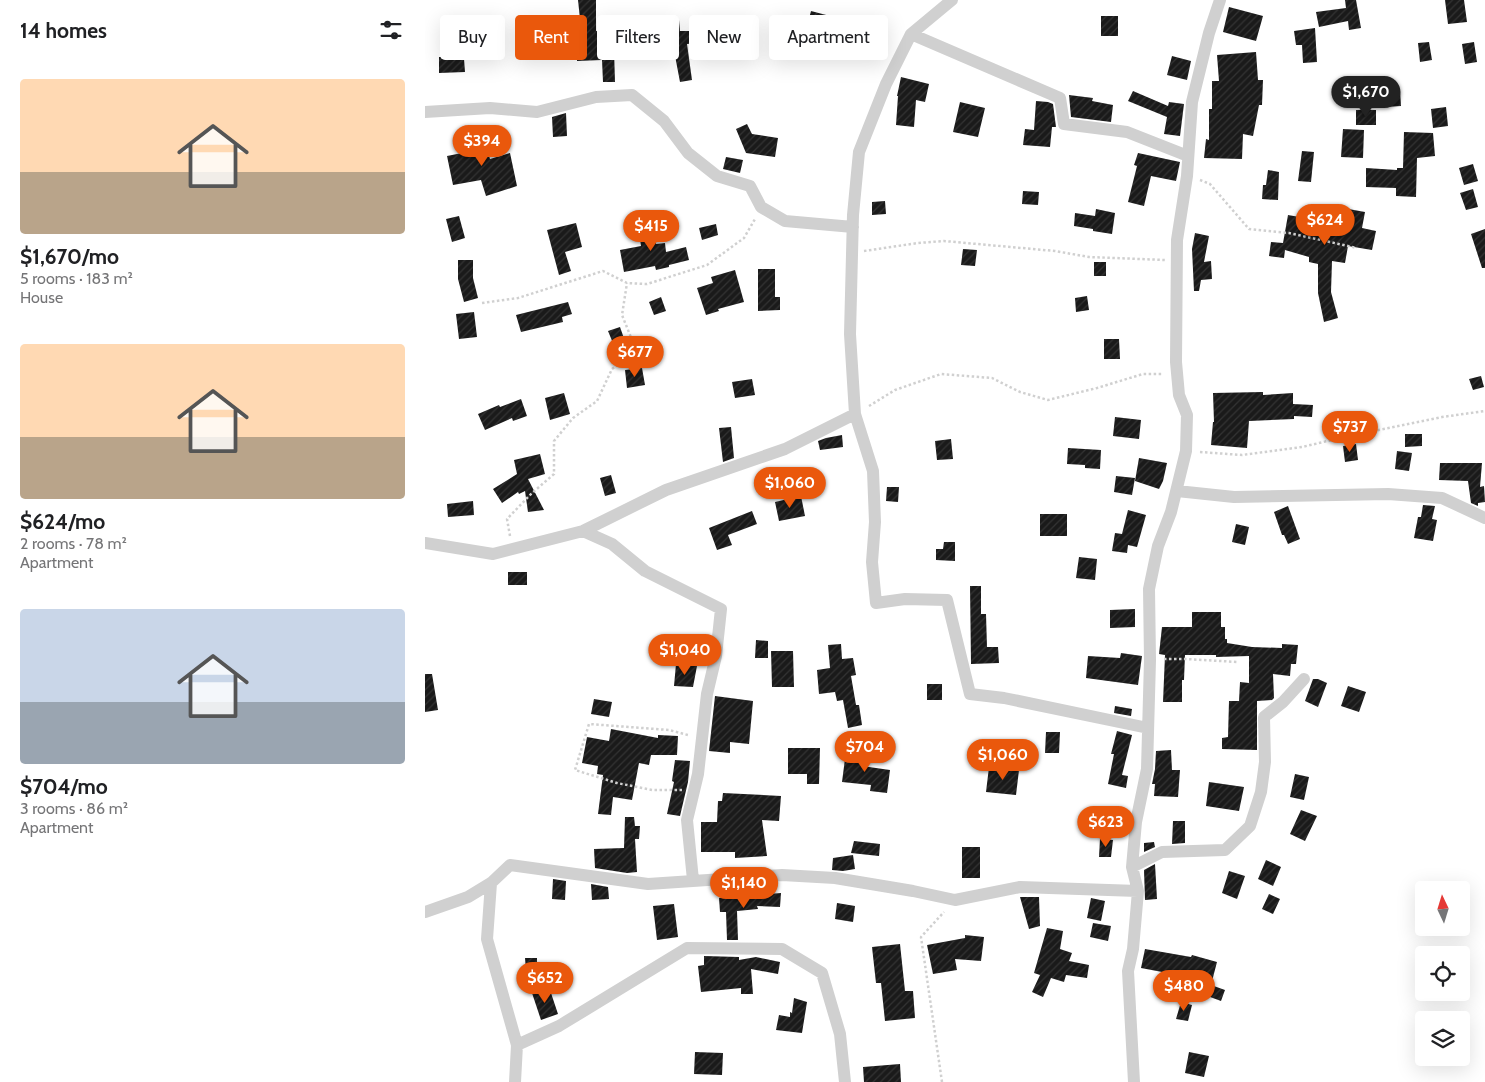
<!DOCTYPE html>
<html lang="en">
<head>
<meta charset="utf-8">
<style>
  :root { --surface:#fff; --page:#f6f6f6; --text:#202124; --muted:#757577; --accent:#ea580c }
  body { margin:0; font-family:Cabin,sans-serif; background:var(--page); color:var(--text); height:100vh; display:flex; flex-direction:column; font-size:19px; white-space:nowrap }
  * { box-sizing:border-box; margin:0 }
  p { font-size:16px; color:var(--muted) }
  .icon { flex:none; width:28px; height:28px; fill:none; stroke:currentColor; stroke-width:2; stroke-linecap:round; stroke-linejoin:round }
  .map { position:relative; flex:1; overflow:hidden }
  .details { display:flex; flex-direction:column; background:var(--surface); width:425px }
  .details>* { flex:none }
  .hud { position:absolute; left:15px; top:15px; width:475px; height:45px; display:flex; gap:10px }
  .needle { width:32px; rotate:356deg }
  .fabs { position:absolute; left:990px; top:881px; display:grid; gap:10px }
  .fabs a { display:grid; place-items:center; width:55px; height:55px; border-radius:5px; background:var(--surface); box-shadow:0 5px 20px #0002; font-size:25px }
  .price { position:absolute; translate:-50% -42px; padding:0 11px; border-radius:18px; background:var(--accent); color:#fff; font-size:16px; line-height:32px; filter:drop-shadow(0 1px 2px #0008) }
  .price::after { content:''; position:absolute; left:50%; top:30px; width:15px; height:11px; margin-left:-8px; background:inherit; clip-path:polygon(0 0,100% 0,50% 100%) }
  .price.selected { background:#222; color:#fff }
  ul { padding:0; list-style:none }
  li { display:grid; align-content:center; gap:10px; height:265px; padding:0 20px }
  li span { display:grid; place-items:center; height:155px; border-radius:5px; color:#555 }
  li>.icon { margin-inline-start:auto }
  span .icon { width:90px; height:90px; fill:#fffc; stroke-width:1 }
  li b { font-size:21px }
  h2 { display:flex; justify-content:space-between; align-items:center; height:60px; padding:0 20px; font-size:21px }
  .tag { padding:0 18px; border-radius:5px; background:var(--surface); box-shadow:0 5px 20px #0002; font-size:18px; line-height:45px }
  .tag.selected { background:var(--accent); color:#fff }
  main { display:flex; flex:1; min-height:0 }
  .map>svg:first-child { display:block }
  .building { fill:url(#building-hatch) }
  .lines { fill:none; stroke-linecap:round; stroke-linejoin:round }
  .path { stroke:#d0d0d0; stroke-width:2.5; stroke-dasharray:2.5 2.5; stroke-linecap:butt }
  .minor { stroke:#d0d0d0; stroke-width:12 }
</style>
</head>
<body>
<main>
<section class="details">
<h2>14 homes<svg class="icon" aria-label="filters" viewBox="0 0 24 24"><path d="M4 7h16M4 17h16"/><circle cx="9" cy="7" r="2"/><circle cx="15" cy="17" r="2"/></svg></h2>
<ul>
<li><span style="background:linear-gradient(#ffd9b3 60%,#b9a48a 0)"><svg class="icon" aria-label="home" viewBox="0 0 24 24"><path d="M3 11l9-7 9 7M6 9v11h12V9"/></svg></span><div><b>$1,670/mo</b><p>5 rooms · 183 m²</p><p>House</p></div></li>
<li><span style="background:linear-gradient(#ffd9b3 60%,#b9a48a 0)"><svg class="icon" aria-label="home" viewBox="0 0 24 24"><path d="M3 11l9-7 9 7M6 9v11h12V9"/></svg></span><div><b>$624/mo</b><p>2 rooms · 78 m²</p><p>Apartment</p></div></li>
<li><span style="background:linear-gradient(#c9d6e8 60%,#9aa5b1 0)"><svg class="icon" aria-label="home" viewBox="0 0 24 24"><path d="M3 11l9-7 9 7M6 9v11h12V9"/></svg></span><div><b>$704/mo</b><p>3 rooms · 86 m²</p><p>Apartment</p></div></li>
</ul>
</section>
<div class="map">
<svg width="1060" height="1082" viewBox="0 0 1060 1082">
  <defs>
    <pattern id="building-hatch" width="6" height="6" patternUnits="userSpaceOnUse" patternTransform="scale(1.25)"><rect width="6" height="6" fill="#1a1a1a"/><path d="M-1 1l2-2M0 6l6-6M5 7l2-2" fill="none" stroke="#333"/></pattern>
  </defs>
  <rect width="100%" height="100%" fill="#fff"/>
  <!-- building -->
  <path class="building" d="M153 0H171V31L206 26 207 31 238 28 237 21 254 20 255 31H276L277 43 262 44 267 80 255 82 248 45 189 50 190 82H178L177 60 152 61V19H155Z
    M920 0H931L936 28 924 30 923 21 894 27 891 12 921 8Z
    M1020 0H1039L1042 22 1023 24Z
    M804 7 838 16 831 41 798 32Z
    M386 11 405 16 400 35 381 30Z
    M676 16H693V36H676Z
    M890 28 892 62 878 63 877 45H871L869 31Z
    M37 32 40 72 14 73V57H31L25 35Z
    M1004 42 1007 60 995 62 993 43Z
    M1049 42 1052 62 1040 64 1037 44Z
    M831 52 833 80H838L837 105H834L828 136 818 134 817 159 779 158 781 139 784 140V109H787V81H794L792 55Z
    M747 56 766 61 762 80 742 75Z
    M476 77 504 84 500 102 491 100 489 127 471 125 473 96H472Z
    M975 90 976 106 961 107 960 92Z
    M708 91 743 106 744 102 759 104 755 136 739 134 742 117 703 101Z
    M644 95 668 98 667 101 688 105 686 122 646 117Z
    M611 101 623 102 628 104 631 127H627L625 147 598 145 600 129 609 130Z
    M535 102 560 108 553 137 528 132Z
    M1021 107 1023 126 1008 128 1006 109Z
    M931 110H951V125H931Z
    M141 113 142 136 128 137 127 117Z
    M322 124 327 134 353 138 350 157 321 153 311 129Z
    M918 129 939 130 938 158 916 157Z
    M979 132 1008 133 1010 156 992 158 991 197 971 196V188L941 187V168L972 170V168H978Z
    M57 134 65 159 85 153 92 186 61 196 56 180 28 185 22 156 37 153 34 142Z
    M877 151 889 152 886 182 873 181Z
    M713 153 755 162 751 181 726 176 719 206 703 202 712 166 709 165Z
    M301 157 318 160 315 173 298 169Z
    M1048 164 1053 181 1039 185 1034 168Z
    M843 170 854 172 853 200 837 199 838 185H841Z
    M1048 189 1053 207 1041 210 1035 193Z
    M598 191 614 192 613 205 597 204Z
    M460 201 461 214 447 215V202Z
    M918 208 940 212 937 228 951 231 947 250 923 246 920 263 907 261 906 292 913 318 899 322 893 293V264L884 262V257L860 250 859 258 844 256 846 242 858 243 863 215 886 219 889 210 917 215Z
    M671 209 690 213 687 234 668 231V229L649 226 650 213 670 216Z
    M34 216 40 238 27 242 21 219Z
    M229 222 231 244 240 243 241 252 261 247 264 260 244 265V267L231 270 230 266 199 272 195 250 216 246 213 225Z
    M151 223 157 247 140 252 146 271 134 275 122 230Z
    M291 224 293 235 277 240 274 228Z
    M1060 229V268H1057L1046 234Z
    M770 233 784 236 779 262 786 261 787 279 776 280 774 291H769L767 249Z
    M538 249 552 250 550 266 536 265Z
    M33 260H48V278L53 298 39 302 33 279Z
    M669 262H681V276H669Z
    M333 269H350V297H355V310L333 311Z
    M310 270 319 302 293 309 294 311 281 315 272 288 288 283 286 277Z
    M662 296 664 310 651 312 650 298Z
    M236 297 241 311 229 315 224 302Z
    M143 302 147 314 137 317 138 322 96 332 91 315Z
    M49 312 52 337 34 339 31 314Z
    M195 327 201 344 190 348 183 331Z
    M679 339H694L695 359H679Z
    M217 368 220 385 202 388 200 370Z
    M1056 376 1059 387 1048 390 1044 379Z
    M327 379 330 395 310 398 307 382Z
    M838 392V395L868 393V404L888 405 887 417 869 416V419L824 421 822 448 786 445 788 422H789L788 393Z
    M139 393 145 414 125 420 120 398Z
    M96 399 102 416 88 421 87 418 60 430 53 414 74 405 75 407Z
    M690 417 716 420 714 439 688 436Z
    M306 427 309 458 298 462 294 428Z
    M980 434H997V446L980 447Z
    M417 435 418 447 395 450 393 441 401 438Z
    M526 439 528 459 512 460 510 441Z
    M931 444 933 460 920 462 918 446Z
    M643 448 676 450 675 469 660 468V465L642 464Z
    M972 451 987 453 984 471 970 469Z
    M115 454 120 474 103 479 119 510 103 512 100 491 94 494 93 492 77 503 68 489 92 474 89 460Z
    M714 458 742 463 738 481 734 489 710 481Z
    M1015 463H1057L1055 487 1059 486 1060 502 1053 503V506L1046 503 1043 481 1014 480Z
    M186 475 191 493 180 496 175 478Z
    M691 476 710 478 707 495 689 492Z
    M462 487H474L473 502 461 501Z
    M376 496 380 516 354 521 350 502Z
    M48 501 49 515 23 517 22 504Z
    M998 505 1010 506 1007 519 1012 520 1008 541 989 538 993 517H996Z
    M863 506 875 539 863 544 859 535H857L849 512Z
    M703 510 721 515 712 547 703 545 702 553 687 551 690 533 697 534Z
    M327 511 332 524 303 535 307 545 292 550 284 528Z
    M615 514H642V536H615Z
    M811 524 824 527 820 545 807 542Z
    M519 542H530V561L511 560V549H518Z
    M654 557 672 559 670 580 651 578Z
    M83 572H102V585H83Z
    M545 586H556V614H561L562 647H573L574 663 546 664Z
    M710 609V627L685 628V610Z
    M767 612H796V627H800V639H802V643L827 647 857 648V644L873 645 871 664H866L865 676 848 674 849 698 847 700 832 701V750L797 749V738L803 737 804 701H814L815 682 824 683V656L791 657V655H760L759 680H757V702H738L740 655 734 654 737 627H767Z
    M331 640 343 641V658H330Z
    M416 644 417 659 428 658 431 675 426 676 431 705H434L437 725 423 728 418 700 412 701 410 692 394 694 392 670 405 668 403 645Z
    M346 651H368L369 687H347Z
    M696 653 717 656 713 685 661 678 663 656 695 658Z
    M251 664 272 666 268 687 249 686Z
    M0 674H7L13 710 0 712Z
    M888 679H893L902 683 893 707 880 701Z
    M502 684H517V700H502Z
    M923 686 941 692 934 712 916 706Z
    M290 696 328 701 324 744 305 742V753L284 751Z
    M169 699 187 702 184 717 166 714Z
    M690 706 707 709 706 716 689 713Z
    M186 729 233 738V735L253 736 252 755H226L224 765 214 763 207 800 188 797 186 815 173 814 178 775 172 774 173 766 157 763 162 737 184 741Z
    M692 731 707 735 697 775 703 776 701 788 683 784 689 754H686Z
    M621 732H635L634 753H620Z
    M363 748H395L394 784H382V774H363Z
    M746 750 747 770H755L753 797 729 796 730 784H727L730 769 731 751Z
    M421 751 438 753 437 766 465 770 462 793 445 791 446 785 417 782Z
    M250 760 265 761 263 782 255 816 242 814 249 782 247 781Z
    M564 767 594 770 591 795 561 792Z
    M870 774 884 777 879 800 865 797Z
    M784 782 819 787 814 811 781 806Z
    M298 793 356 796 354 821 337 820 342 856 310 858V852H276V822H292L293 801H297Z
    M876 810 892 816 880 841 865 834Z
    M200 817H209L210 826H215L214 839H210L212 872 202 873 170 868 169 849 199 848Z
    M748 821H760V843L747 844Z
    M674 825H686L685 838 673 837Z
    M675 839 688 840 686 857H674Z
    M429 841 455 844 454 856 426 853Z
    M729 842 730 847 719 852V843Z
    M537 847H555V878H537Z
    M428 855 430 869 418 871 407 870 408 858Z
    M841 860 856 867 848 886 833 879Z
    M730 864 732 899 720 900 719 870Z
    M804 871 820 876 812 899 797 893Z
    M128 879 141 881 140 900 127 899Z
    M166 884 183 887 184 899 167 900Z
    M356 893 355 907 332 906 333 909 312 911 313 940H302L301 912H295L294 898Z
    M844 894 855 899 848 914 837 909Z
    M595 897H614L615 926 604 929Z
    M666 898 680 901 676 921 662 918Z
    M412 903 430 906 428 922 410 919Z
    M249 904 253 937 232 940 228 906Z
    M668 923 686 926 683 941 665 937Z
    M622 928 638 931 635 949 647 953 644 961 664 965 662 978 641 975 639 982 626 978 618 997 607 992 615 975 609 973Z
    M540 935 559 937 556 961 530 959 532 970 508 974 502 945 540 938Z
    M475 944 480 991H488L490 1018 460 1021 456 983H451L447 947Z
    M720 949 766 957 767 955 792 962 786 985 800 990 796 1001 766 990 769 978 716 968Z
    M279 956 314 957V960L331 957 355 962 353 974 326 969 328 994H316V988L276 992 273 966 279 965Z
    M100 958H112V970H101Z
    M124 987 133 1014 116 1020 107 993Z
    M369 998 382 1002 377 1033 351 1030 354 1015 365 1017V1012L367 1013Z
    M756 1002 767 1005 763 1021 751 1019Z
    M270 1052 298 1053 297 1075 269 1074Z
    M764 1052 784 1056 779 1077 760 1073Z
    M475 1064 476 1082H439L438 1067Z"/>
  <g class="lines">
    <!-- path -->
    <path class="path" d="M775 180 785 184 824 229 864 233 932 248
      M439 251 493 243 519 241 630 251 664 257 740 260
      M57 303 93 298 178 271 202 283 222 284 282 265 319 238 330 219
      M444 406 470 390 516 374 567 378 595 392 623 400 672 388 718 374H738
      M775 452 817 455 877 447 924 436 1017 417 1060 411
      M85 536 82 519 106 494 129 474V441L148 418 172 401 187 369 211 350 197 315 202 283
      M739 659H760L813 662
      M257 790H227L192 783 150 770 164 724 244 730 263 735
      M517 1082 496 937 519 912"/>
    <!-- minor -->
    <path class="minor" d="M486 34 635 98 639 124 702 132 763 156
      M0 112 65 108 112 112 171 97 207 95 239 121 263 153 292 176 325 186 336 207 360 221 428 227
      M430 414 448 471 450 522 447 562 451 603 480 599 522 600 545 694 579 698 723 728
      M752 491 809 497 963 494 1017 498 1060 518
      M158 531 187 544 220 571 296 609 291 656 282 694 273 774 262 820 268 880
      M0 543 68 554 158 531 241 490 360 449 430 414 425 334 428 215 434 152 461 84 486 34 527 0
      M707 867 737 852 800 850 825 826 836 792 840 762 839 717 858 702 879 679
      M66 883 62 939 92 1045 90 1082
      M0 912 43 897 66 883 85 865 223 884 357 875 410 878 488 891 530 900 595 887 713 891
      M92 1045 134 1026 262 948 357 949 397 973 415 1034 420 1082
      M709 1082 703 971 708 949 713 891 707 867 711 822 722 769 725 660 724 589 733 546 746 512 761 451 762 415 754 395 751 362 752 240 762 176 767 102 784 33 795 0"/>
  </g>
</svg>
<div class="fabs">
<a><svg class="needle" viewBox="-14 -14 28 28"><path d="M0-13l5 13h-10z" fill="#e53935"/><path d="M0 13l5-13h-10z" fill="#757577"/></svg></a>
<a><svg class="icon" aria-label="locate" viewBox="0 0 24 24"><circle cx="12" cy="12" r="6"/><path d="M12 2v4M12 18v4M2 12h4M18 12h4"/></svg></a>
<a><svg class="icon" aria-label="layers" viewBox="0 0 24 24"><path d="M12 4l9 5-9 5-9-5zM3 14l9 5 9-5"/></svg></a>
</div>
<b class="price selected" style="left:941px;top:118px">$1,670</b>
<b class="price" style="left:57px;top:167px">$394</b>
<b class="price" style="left:900px;top:246px">$624</b>
<b class="price" style="left:226px;top:252px">$415</b>
<b class="price" style="left:210px;top:378px">$677</b>
<b class="price" style="left:925px;top:453px">$737</b>
<b class="price" style="left:365px;top:509px">$1,060</b>
<b class="price" style="left:260px;top:676px">$1,040</b>
<b class="price" style="left:440px;top:773px">$704</b>
<b class="price" style="left:578px;top:781px">$1,060</b>
<b class="price" style="left:681px;top:848px">$623</b>
<b class="price" style="left:319px;top:909px">$1,140</b>
<b class="price" style="left:120px;top:1004px">$652</b>
<b class="price" style="left:759px;top:1012px">$480</b>
<div class="hud">
<a class="tag">Buy</a>
<a class="tag selected">Rent</a>
<a class="tag">Filters</a>
<a class="tag">New</a>
<a class="tag">Apartment</a>
</div>
</div>
</main>
</body>
</html>
